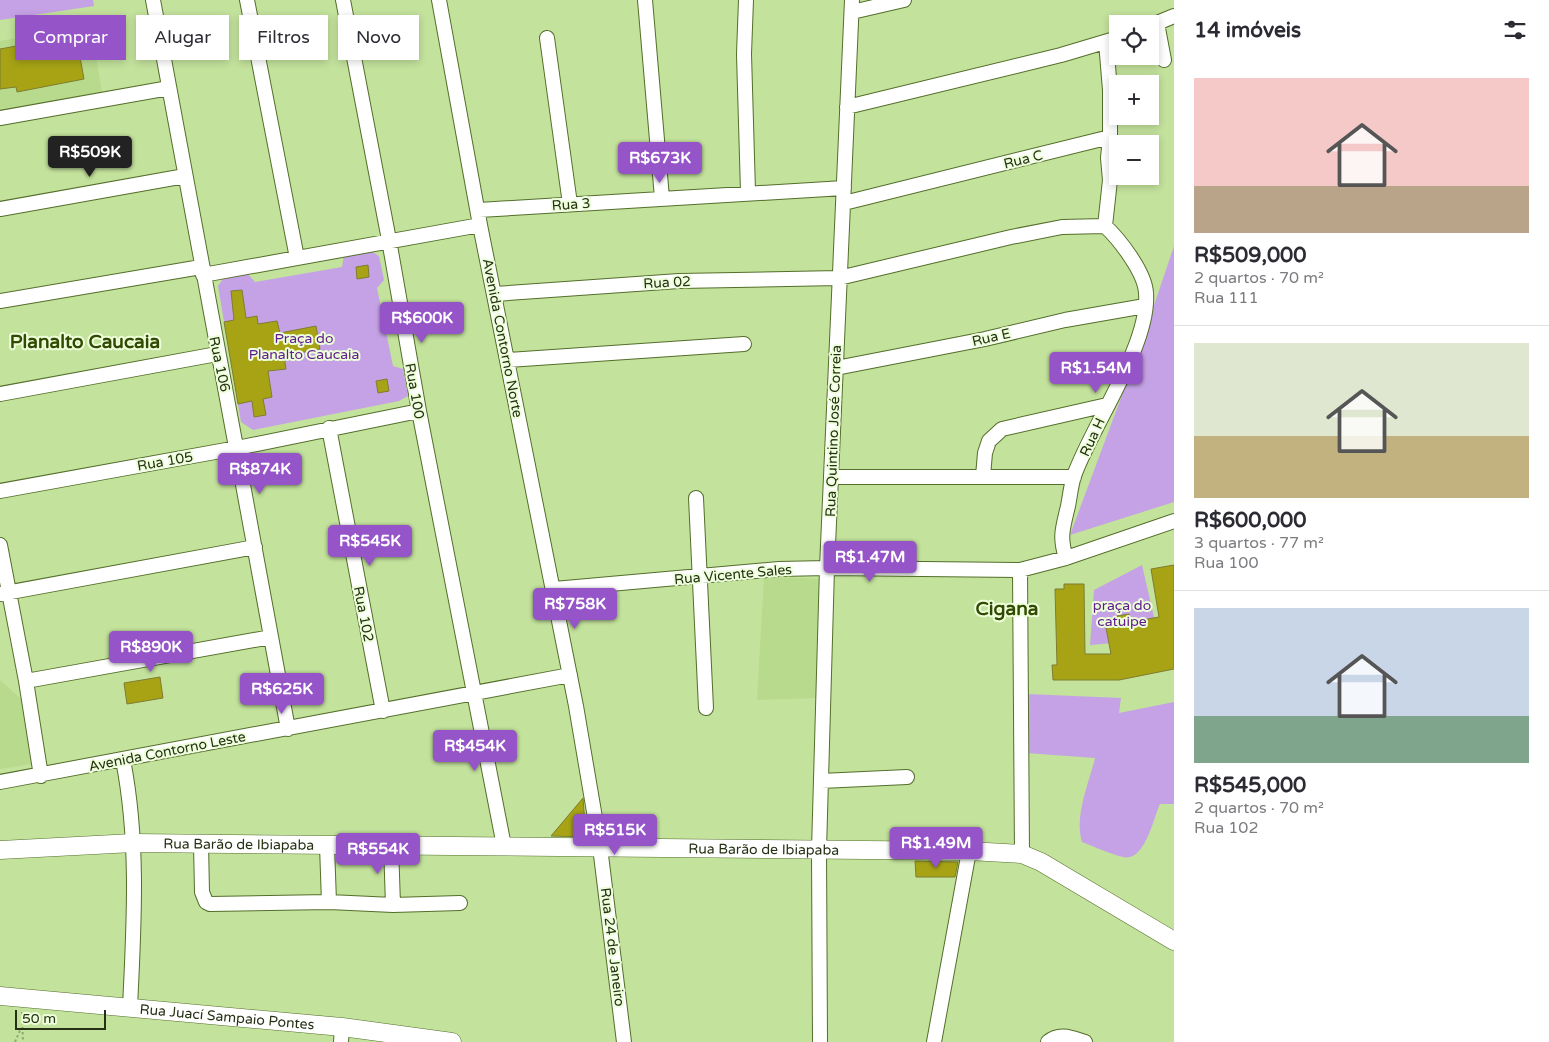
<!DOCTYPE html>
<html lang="pt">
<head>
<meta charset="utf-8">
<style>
  :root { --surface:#fff; --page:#f7f7f7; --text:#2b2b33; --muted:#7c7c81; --line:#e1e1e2; --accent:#9654c9 }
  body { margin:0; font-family:"Varela Round",sans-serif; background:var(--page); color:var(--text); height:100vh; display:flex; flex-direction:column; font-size:19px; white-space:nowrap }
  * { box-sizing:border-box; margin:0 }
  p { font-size:16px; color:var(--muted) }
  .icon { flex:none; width:28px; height:28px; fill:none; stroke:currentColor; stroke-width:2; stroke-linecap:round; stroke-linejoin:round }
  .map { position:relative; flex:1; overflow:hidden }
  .panel { display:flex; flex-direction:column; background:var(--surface); width:375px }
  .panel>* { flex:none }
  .top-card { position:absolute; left:15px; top:15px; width:475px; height:45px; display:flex; gap:10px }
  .fabs { position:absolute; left:1109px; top:15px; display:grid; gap:10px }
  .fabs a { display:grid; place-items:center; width:50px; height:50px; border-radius:0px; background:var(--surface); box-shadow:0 2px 8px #0003; font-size:25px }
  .scale { position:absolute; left:15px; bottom:12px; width:91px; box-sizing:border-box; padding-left:5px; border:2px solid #253014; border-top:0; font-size:14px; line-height:18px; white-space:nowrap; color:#253014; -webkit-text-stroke:4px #edfeda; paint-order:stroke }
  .price { position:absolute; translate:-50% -42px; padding:0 11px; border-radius:5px; background:var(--accent); color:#fff; font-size:16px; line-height:32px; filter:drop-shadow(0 1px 2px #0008) }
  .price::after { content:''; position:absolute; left:50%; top:30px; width:15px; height:11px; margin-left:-8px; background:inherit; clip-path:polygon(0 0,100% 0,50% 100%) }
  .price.selected { background:#222; color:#fff }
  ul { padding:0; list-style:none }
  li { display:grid; align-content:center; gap:10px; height:265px; padding:0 20px }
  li+li { border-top:1px solid var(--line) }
  li span { display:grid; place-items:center; height:155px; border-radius:0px; color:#555 }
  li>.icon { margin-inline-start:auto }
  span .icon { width:90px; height:90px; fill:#fffc; stroke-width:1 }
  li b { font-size:21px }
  h2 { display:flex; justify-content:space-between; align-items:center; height:60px; padding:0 20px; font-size:21px }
  .pill { padding:0 18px; border-radius:0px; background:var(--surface); box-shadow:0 2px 8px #0003; font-size:18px; line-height:45px }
  .pill.selected { background:var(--accent); color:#fff }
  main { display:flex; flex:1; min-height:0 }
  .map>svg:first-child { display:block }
  .built { fill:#b8da8c }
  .green { fill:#c5a2e5 }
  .building { fill:#a7a315; stroke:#7f7d31 }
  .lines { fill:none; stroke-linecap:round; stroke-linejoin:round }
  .minor-casing { stroke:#546e2b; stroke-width:16 }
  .major-casing { stroke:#546e2b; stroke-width:19 }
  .path { stroke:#90a970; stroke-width:2; stroke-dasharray:2.5 2.5; stroke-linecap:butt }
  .minor { stroke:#fff; stroke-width:14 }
  .major { stroke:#fff; stroke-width:18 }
  .labels { text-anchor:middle; stroke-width:4; stroke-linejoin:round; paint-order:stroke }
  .street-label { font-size:14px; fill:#253014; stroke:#edfeda }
  .park-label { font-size:14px; fill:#611c8d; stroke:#edfeda }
  .district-label { font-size:19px; font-weight:bold; fill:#314900; stroke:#edfeda }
</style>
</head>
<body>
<main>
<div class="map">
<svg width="1174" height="1042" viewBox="0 0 1174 1042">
  <rect width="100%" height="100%" fill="#c3e29c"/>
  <!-- built -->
  <path class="built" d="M91 25 102 93 0 109V41Z
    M764 577 822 579 817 698 757 700Z
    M0 680 21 699 33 760 31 764 0 769Z"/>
  <!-- green -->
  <path class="green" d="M0 0H93L94 6 0 20Z
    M1174 246V502L1070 535 1141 344Z
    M369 250 379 256 384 280 377 288 393 366 403 369 408 396 399 401 253 430 241 422 218 286 225 276 246 272 255 282 342 267 344 254Z
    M1142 565 1159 639 1090 645 1094 590Z
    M1027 694 1121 698 1119 713 1174 702V804H1160C1153 819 1145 862 1123 857 1110 854 1095 847 1082 842 1074 816 1089 783 1095 758L1026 753Z"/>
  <!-- building -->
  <path class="building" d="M76 35 84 79 17 92 16 87 0 89V49Z
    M368 265 369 277 357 279 356 267Z
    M242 290 246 318 257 316 258 324 277 321 280 333 316 326 320 349 284 356 286 369 268 371 272 397 263 399 266 415 254 417 252 401 238 404 224 322 234 320 231 291Z
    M387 379 389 391 378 393 376 381Z
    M1174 565V669L1119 680H1053L1052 665H1057L1055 589H1064V584H1084L1085 654H1111L1106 628 1119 625 1117 616 1129 614 1131 622 1159 617 1151 569Z
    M160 677 163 698 127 704 124 683Z
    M583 798 586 837 551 836Z
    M915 861 958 862 955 877H916Z"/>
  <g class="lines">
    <defs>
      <path id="minor" d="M153 0C199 243 243 486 288 729
        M247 0 297 258
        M343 0 389 240 419 411 504 846
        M439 0 480 225 576 706 600 847 624 1042
        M645 0 662 198
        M746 0 744 54 748 192
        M852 12 904 0
        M1157 23 1164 60
        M1150 26 1174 16
        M547 38 570 204
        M847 107 1061 55 1118 38
        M0 118 169 88
        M844 203 1110 137V90L1106 42
        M0 209 185 176
        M479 210 844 188
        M1105 226 1110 180 1108 158 1110 137
        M203 275 480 225
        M495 294 679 281 839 278 1011 237 1062 227 1105 226C1119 239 1145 272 1146 293 1150 345 1092 425 1074 476 1071 485 1070 496 1068 506 1063 528 1059 536 1066 558
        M0 301 201 267
        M508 360 744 344
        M836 368 985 339 1065 320 1145 306
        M0 394 217 354
        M329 428 383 711
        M983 476 985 453 989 441 1002 429 1107 405
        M832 477H1074
        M0 491 237 448 419 411
        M696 498 706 708
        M0 545 26 681 41 776
        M1020 570 1022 854
        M554 589 779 569 827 568 1020 570 1066 558 1174 521
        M0 594 255 547
        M26 681 271 637
        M123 760C139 841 134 924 130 1007
        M821 781 907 777
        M0 782 570 675
        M201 844 202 892 206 902 210 904 329 902 393 905 460 903
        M391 845 393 905
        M327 846 329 902
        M341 1042 342 1027
        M820 1042 819 850 827 568 852 0
        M934 1042 969 851
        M1048 1042C1060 1032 1072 1038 1085 1042"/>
      <g id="major">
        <path id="s1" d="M0 850 133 843 969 851 1022 854 1041 862 1174 941"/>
        <path id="s2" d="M0 996 342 1027 452 1042"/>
      </g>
    </defs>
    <!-- minor casing -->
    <use href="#minor" class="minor-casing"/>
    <!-- major casing -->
    <use href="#major" class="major-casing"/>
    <!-- path -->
    <path class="path" d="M22 1012 23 1042
      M15 1042 21 1028"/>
    <!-- minor -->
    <use href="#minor" class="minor"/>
    <!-- major -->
    <use href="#major" class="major"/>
  </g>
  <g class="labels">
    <!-- street labels -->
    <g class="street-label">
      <text transform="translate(1023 159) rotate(-14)" y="5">Rua C</text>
      <text transform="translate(571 204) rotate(-4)" y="5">Rua 3</text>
      <text transform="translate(667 282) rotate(-3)" y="5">Rua 02</text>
      <text transform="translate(991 337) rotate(-13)" y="5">Rua E</text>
      <text transform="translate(503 338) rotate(79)" y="5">Avenida Contorno Norte</text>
      <text transform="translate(220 364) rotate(78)" y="5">Rua 106</text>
      <text transform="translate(415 391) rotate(80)" y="5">Rua 100</text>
      <text transform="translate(833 431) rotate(-88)" y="5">Rua Quintino José Correia</text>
      <text transform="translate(1092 437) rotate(-65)" y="5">Rua H</text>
      <text transform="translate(165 461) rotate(-10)" y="5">Rua 105</text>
      <text transform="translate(733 574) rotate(-5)" y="5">Rua Vicente Sales</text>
      <text transform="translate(364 614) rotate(79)" y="5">Rua 102</text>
      <text transform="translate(167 751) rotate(-11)" y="5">Avenida Contorno Leste</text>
      <text dy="5" stroke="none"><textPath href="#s1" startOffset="239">Rua Barão de Ibiapaba</textPath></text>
      <text dy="5" stroke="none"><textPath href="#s1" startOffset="764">Rua Barão de Ibiapaba</textPath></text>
      <text transform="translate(613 947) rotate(83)" y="5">Rua 24 de Janeiro</text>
      <text dy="5" stroke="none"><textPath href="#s2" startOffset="228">Rua Juací Sampaio Pontes</textPath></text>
    </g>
    <!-- park labels -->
    <g class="park-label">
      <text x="304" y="343">Praça do<tspan x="304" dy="16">Planalto Caucaia</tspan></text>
      <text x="1122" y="610">praça do<tspan x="1122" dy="16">catuipe</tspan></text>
    </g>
    <!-- district labels -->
    <g class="district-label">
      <text x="85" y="348">Planalto Caucaia</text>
      <text x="1007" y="615">Cigana</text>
    </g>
  </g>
</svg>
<div class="fabs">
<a><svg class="icon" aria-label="locate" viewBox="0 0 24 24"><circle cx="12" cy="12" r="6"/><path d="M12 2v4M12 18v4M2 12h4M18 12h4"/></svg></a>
<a>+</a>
<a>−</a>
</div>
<div class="scale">50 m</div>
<b class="price selected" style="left:90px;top:178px">R$509K</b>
<b class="price" style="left:660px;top:184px">R$673K</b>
<b class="price" style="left:422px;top:344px">R$600K</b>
<b class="price" style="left:1096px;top:394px">R$1.54M</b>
<b class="price" style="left:260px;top:495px">R$874K</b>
<b class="price" style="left:370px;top:567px">R$545K</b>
<b class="price" style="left:870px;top:583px">R$1.47M</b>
<b class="price" style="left:575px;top:630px">R$758K</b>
<b class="price" style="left:151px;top:673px">R$890K</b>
<b class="price" style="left:282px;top:715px">R$625K</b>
<b class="price" style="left:475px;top:772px">R$454K</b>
<b class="price" style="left:615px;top:856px">R$515K</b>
<b class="price" style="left:936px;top:869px">R$1.49M</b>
<b class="price" style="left:378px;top:875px">R$554K</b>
<div class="top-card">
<a class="pill selected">Comprar</a>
<a class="pill">Alugar</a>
<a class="pill">Filtros</a>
<a class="pill">Novo</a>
</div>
</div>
<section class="panel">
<h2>14 imóveis<svg class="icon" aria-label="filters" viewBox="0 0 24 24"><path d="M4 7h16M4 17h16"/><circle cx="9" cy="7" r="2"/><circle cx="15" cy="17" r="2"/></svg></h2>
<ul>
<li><span style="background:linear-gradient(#f6c9c9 70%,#b9a48a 0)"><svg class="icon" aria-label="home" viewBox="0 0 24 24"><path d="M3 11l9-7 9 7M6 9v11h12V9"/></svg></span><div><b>R$509,000</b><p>2 quartos · 70 m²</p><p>Rua 111</p></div></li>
<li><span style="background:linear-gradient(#dfe7d0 60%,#c2b280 0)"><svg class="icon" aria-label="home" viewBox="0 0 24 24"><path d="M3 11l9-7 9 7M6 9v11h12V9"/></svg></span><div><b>R$600,000</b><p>3 quartos · 77 m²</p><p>Rua 100</p></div></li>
<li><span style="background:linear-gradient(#c9d6e8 70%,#7fa58c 0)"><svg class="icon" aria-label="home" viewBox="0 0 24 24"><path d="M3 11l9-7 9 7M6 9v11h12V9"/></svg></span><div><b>R$545,000</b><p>2 quartos · 70 m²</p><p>Rua 102</p></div></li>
</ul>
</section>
</main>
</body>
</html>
